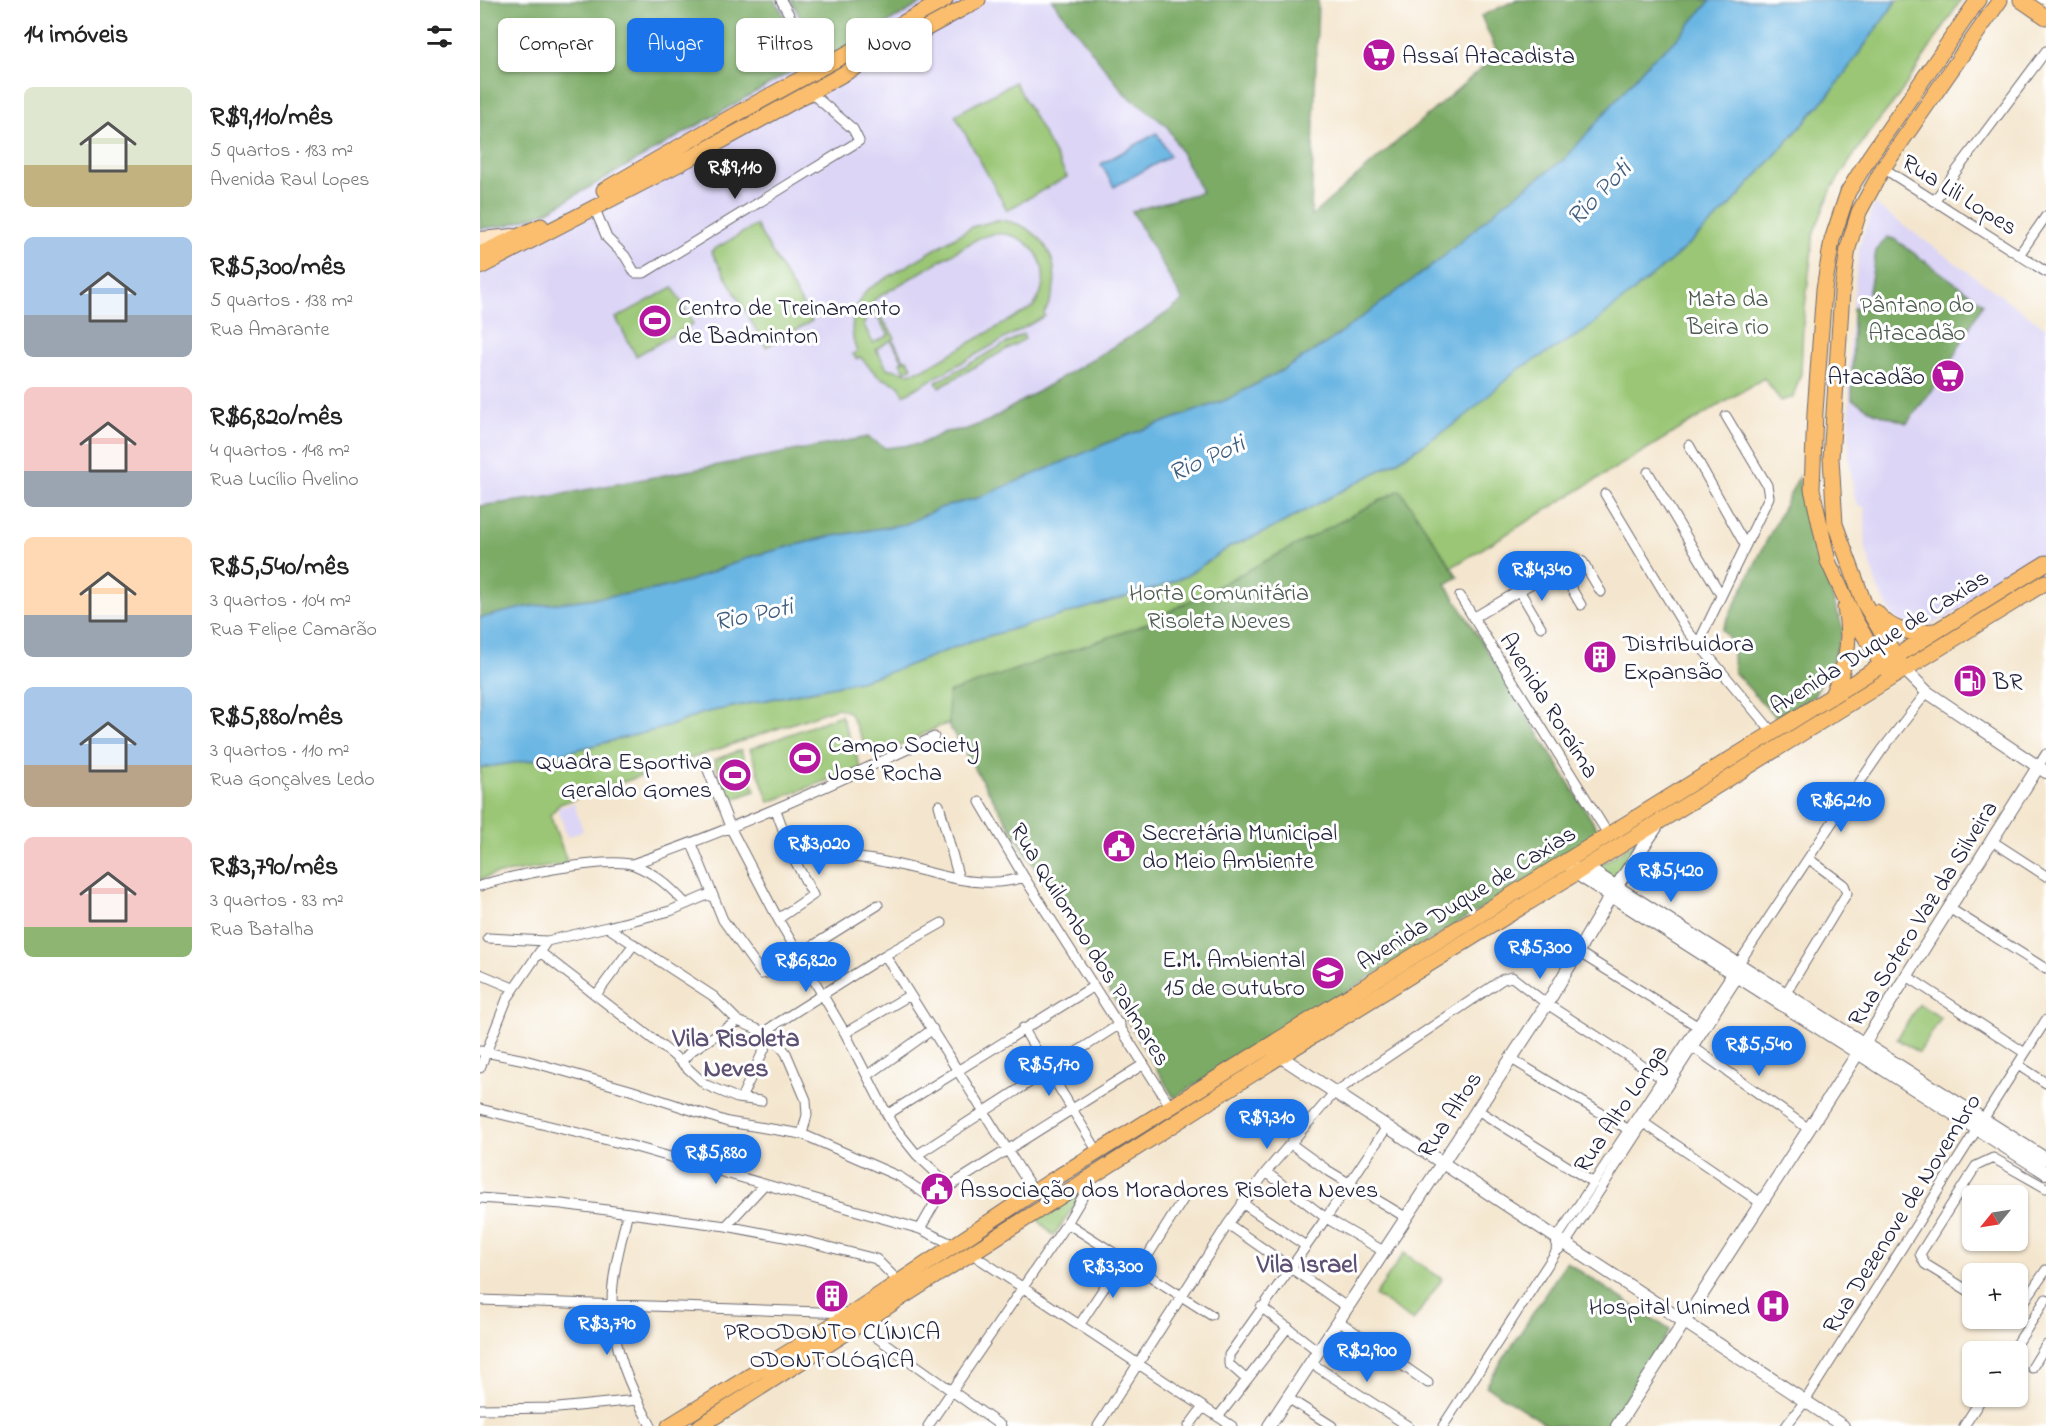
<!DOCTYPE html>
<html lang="pt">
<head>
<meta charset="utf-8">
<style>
  :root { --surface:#fff; --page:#f6f6f6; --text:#222; --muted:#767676; --accent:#1a73e8 }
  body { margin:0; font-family:"Indie Flower",sans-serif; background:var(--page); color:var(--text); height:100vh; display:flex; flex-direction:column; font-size:22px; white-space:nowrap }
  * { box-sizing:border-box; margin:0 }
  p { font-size:20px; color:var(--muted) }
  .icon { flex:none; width:33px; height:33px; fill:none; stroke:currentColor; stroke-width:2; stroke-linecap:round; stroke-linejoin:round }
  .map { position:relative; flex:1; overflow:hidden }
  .drawer { display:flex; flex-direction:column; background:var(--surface); width:480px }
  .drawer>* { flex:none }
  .banner { position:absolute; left:18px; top:18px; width:570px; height:54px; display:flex; gap:12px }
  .needle { width:39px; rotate:240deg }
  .controls { position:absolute; left:1482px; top:1185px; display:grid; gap:12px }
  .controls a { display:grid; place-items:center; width:66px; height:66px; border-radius:9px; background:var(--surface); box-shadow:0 2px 4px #0004; font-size:30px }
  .price { position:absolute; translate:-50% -51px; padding:0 14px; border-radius:21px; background:var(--accent); color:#fff; font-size:20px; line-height:39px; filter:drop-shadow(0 2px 3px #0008) }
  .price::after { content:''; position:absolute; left:50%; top:36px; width:18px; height:14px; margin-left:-9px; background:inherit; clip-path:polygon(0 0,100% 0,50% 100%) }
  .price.selected { background:#222; color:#fff }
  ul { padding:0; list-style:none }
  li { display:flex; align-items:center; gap:18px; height:150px; padding:0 24px }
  li span { display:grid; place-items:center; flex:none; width:168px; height:120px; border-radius:9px; color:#555 }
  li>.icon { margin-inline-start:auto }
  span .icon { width:72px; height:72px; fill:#fffc; stroke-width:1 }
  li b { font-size:26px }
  h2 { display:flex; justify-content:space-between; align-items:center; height:72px; padding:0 24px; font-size:26px }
  .tag { padding:0 21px; border-radius:9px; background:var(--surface); box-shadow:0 2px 4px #0004; font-size:21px; line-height:54px }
  .tag.selected { background:var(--accent); color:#fff }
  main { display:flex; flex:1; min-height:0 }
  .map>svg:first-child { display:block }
  .built { fill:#dcd5f6 }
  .green { fill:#9ac674; stroke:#5e7458; stroke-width:1.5; fill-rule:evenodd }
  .forest { fill:#7bab66; stroke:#4e6650; stroke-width:1.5 }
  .water { fill:#6ab6e3; stroke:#466c8f; stroke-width:1.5 }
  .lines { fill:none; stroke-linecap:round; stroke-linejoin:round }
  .minor-casing { stroke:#6c676e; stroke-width:11 }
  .tertiary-casing { stroke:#6c676e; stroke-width:14 }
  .secondary-casing { stroke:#6c676e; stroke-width:16 }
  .primary-casing { stroke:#6c676e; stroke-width:17 }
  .minor { stroke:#fff; stroke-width:9 }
  .tertiary { stroke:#fff; stroke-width:12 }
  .secondary { stroke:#fde5c5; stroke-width:14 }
  .primary { stroke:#fabe6e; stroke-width:15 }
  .labels { text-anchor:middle; stroke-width:6; stroke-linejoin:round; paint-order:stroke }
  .poi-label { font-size:24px; fill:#22223b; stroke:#fff; text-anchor:start }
  .street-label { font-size:24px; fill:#22223b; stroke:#fff }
  .park-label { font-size:24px; fill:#4c5b4f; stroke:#fff }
  .water-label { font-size:26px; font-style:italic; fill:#3f5d7e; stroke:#fff }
  .neighbourhood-label { font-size:26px; font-weight:bold; fill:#5d5073; stroke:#fff }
</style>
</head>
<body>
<main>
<section class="drawer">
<h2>14 imóveis<svg class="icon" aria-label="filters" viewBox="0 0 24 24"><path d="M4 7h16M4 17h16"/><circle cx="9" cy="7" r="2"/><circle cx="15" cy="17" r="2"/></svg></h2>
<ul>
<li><span style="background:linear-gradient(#dfe7d0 65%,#c2b280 0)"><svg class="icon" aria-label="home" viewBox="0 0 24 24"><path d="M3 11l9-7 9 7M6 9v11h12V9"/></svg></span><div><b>R$9,110/mês</b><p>5 quartos · 183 m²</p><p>Avenida Raul Lopes</p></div></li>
<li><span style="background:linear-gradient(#a9c7e8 65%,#9aa5b1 0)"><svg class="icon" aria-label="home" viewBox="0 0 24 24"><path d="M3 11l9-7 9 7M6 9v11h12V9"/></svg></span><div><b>R$5,300/mês</b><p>5 quartos · 138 m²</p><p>Rua Amarante</p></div></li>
<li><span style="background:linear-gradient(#f6c9c9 70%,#9aa5b1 0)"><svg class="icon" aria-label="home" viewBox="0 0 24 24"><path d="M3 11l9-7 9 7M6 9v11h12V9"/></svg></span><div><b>R$6,820/mês</b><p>4 quartos · 148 m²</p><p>Rua Lucílio Avelino</p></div></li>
<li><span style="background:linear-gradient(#ffd9b3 65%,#9aa5b1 0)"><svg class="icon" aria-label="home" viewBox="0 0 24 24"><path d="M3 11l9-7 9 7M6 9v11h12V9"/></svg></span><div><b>R$5,540/mês</b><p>3 quartos · 104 m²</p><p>Rua Felipe Camarão</p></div></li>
<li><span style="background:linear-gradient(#a9c7e8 65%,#b9a48a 0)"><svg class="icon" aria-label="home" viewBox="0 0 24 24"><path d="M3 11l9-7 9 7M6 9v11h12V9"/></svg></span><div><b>R$5,880/mês</b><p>3 quartos · 110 m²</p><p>Rua Gonçalves Ledo</p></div></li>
<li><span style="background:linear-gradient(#f6c9c9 75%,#8fb573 0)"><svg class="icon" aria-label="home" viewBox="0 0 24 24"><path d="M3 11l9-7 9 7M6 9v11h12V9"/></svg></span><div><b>R$3,790/mês</b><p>3 quartos · 83 m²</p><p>Rua Batalha</p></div></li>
</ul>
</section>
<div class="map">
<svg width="1566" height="1426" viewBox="0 0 1566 1426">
  <rect width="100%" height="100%" fill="#fff"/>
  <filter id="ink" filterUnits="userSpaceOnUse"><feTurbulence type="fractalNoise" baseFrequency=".0167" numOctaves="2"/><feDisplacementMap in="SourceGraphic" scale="12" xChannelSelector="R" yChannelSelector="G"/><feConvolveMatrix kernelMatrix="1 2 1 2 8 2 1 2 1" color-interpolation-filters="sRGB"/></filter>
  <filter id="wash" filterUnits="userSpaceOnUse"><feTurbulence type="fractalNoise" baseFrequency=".008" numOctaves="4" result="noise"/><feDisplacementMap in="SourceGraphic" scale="24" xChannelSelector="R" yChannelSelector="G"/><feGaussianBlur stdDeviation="1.35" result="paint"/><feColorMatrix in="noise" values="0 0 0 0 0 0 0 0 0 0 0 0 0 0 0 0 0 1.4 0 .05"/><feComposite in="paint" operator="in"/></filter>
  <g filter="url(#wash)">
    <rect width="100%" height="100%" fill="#f4e6ce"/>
    <!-- built -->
    <path class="built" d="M0 0H822L803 370 498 499 460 508 426 524 0 618Z
      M1394 204 1566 328V557L1468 617 1447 626 1431 627 1415 618 1406 604 1398 589 1385 546V508L1377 504 1374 495 1369 458 1370 334 1379 247Z
      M94 803 103 831 87 837 78 808Z"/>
    <!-- green -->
    <path class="green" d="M1417 0H1481L1418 97 1388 134 1352 188 1334 232 1323 324 1321 373 1313 397 1301 401 1284 378 954 578 516 713 460 726 401 755 389 753 369 712 357 708 80 804 70 815 88 864 12 875 0 880V768L59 759 187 727 223 713 379 681 419 669 491 641 680 587 706 576 751 546 787 531 919 460 981 420 1037 370 1105 331 1195 257 1250 206 1352 91Z
      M535 82 587 177 527 210 475 115Z
      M517 220C566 222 590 272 564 313L565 316 424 395 419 385 399 377 380 357 376 359 373 354 377 352C368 329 372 308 388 289L492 227ZM513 234C555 230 578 274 553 307L442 370 428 373 407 368 396 349 411 340 423 361 420 362 425 371 432 367 427 359 424 360 413 340 415 338 399 314 402 312 397 304 391 308 409 335 393 343 384 325 387 311 395 299 499 238Z
      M276 225 332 321 286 347 231 251Z
      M193 287 213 324 156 356 136 318Z
      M543 334 545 339 459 387 456 382Z
      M361 715 381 768 289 802 270 749Z
      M261 750 275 791 249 801 234 760Z
      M1165 836 1137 882 1117 867Z
      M1439 1004 1461 1018 1439 1053 1417 1039Z
      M608 1185 574 1236 555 1217Z
      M924 1253 962 1279 933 1321 895 1295Z"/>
    <!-- forest -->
    <path class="forest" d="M0 0H295L330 61 68 211 29 225 0 229Z
      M311 0H447L355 54 341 57Z
      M572 0H838L831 216 1018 54 1001 16 1036 0H1231L1196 40 1169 62 1086 158 1022 205 962 258 847 343 803 370 746 400 637 439 501 497 460 508 426 524 343 538 273 556 204 583 164 592 47 607 0 618V506L67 497 388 437 405 448 440 444 465 432 487 429 510 420 668 326 703 301 652 211 722 192 687 126 645 94Z
      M1407 237 1414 239 1503 303 1464 374 1427 423 1394 412 1372 399 1373 308H1386L1396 251Z
      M1319 476 1322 503 1363 629 1351 666 1333 697 1296 718 1254 672 1252 642 1242 630Z
      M920 490 978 577 966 584 1121 835 694 1098 469 726 468 693 664 625Z
      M1086 1262 1190 1330 1128 1426H1069L1006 1386Z"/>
    <!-- water -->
    <path class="water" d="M1231 0H1417L1352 91 1250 206 1195 257 1105 331 1037 370 981 420 919 460 787 531 751 546 706 576 680 587 491 641 419 669 379 681 223 713 187 727 59 759 0 768V618L47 607 164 592 204 583 273 556 348 537 426 524 460 508 498 498 637 439 746 400 803 370 847 343 962 258 1022 205 1086 158 1169 62 1196 40Z
      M677 133 690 156 634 187 621 164Z"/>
  </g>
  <g filter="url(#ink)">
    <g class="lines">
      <defs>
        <path id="minor" d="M301 0 339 69
          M1403 168 1566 272
          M1454 201 1566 51
          M114 207 127 238 145 256 155 273H164L379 141 373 129 330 92
          M1539 255 1566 216
          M1209 445 1264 543
          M1168 472 1241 595
          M1125 494 1206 629 1293 733
          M1079 567 1101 605
          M1039 590 1061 627
          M980 596 1128 834
          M993 618 1095 558 1103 562 1121 592
          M1218 644 1289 497 1287 485 1246 416
          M1558 767 1566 754
          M228 770 251 829 298 919 365 1033 412 1124 437 1155 470 1186
          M500 802 544 877 691 1107
          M459 805 479 879
          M296 810 313 857 333 895 298 919
          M1512 841 1566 876
          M212 844 243 920 282 974 291 972 398 905
          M313 857C342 856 371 855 400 861 447 869 497 893 544 877
          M152 864C256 829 355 783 454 737
          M0 886C26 876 130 856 154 865 175 873 190 887 205 903
          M1469 908 1566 969
          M127 927 190 911 232 893
          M8 938 67 941
          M60 952 192 1054 226 1085 257 1098 281 1101
          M1098 952 1222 1029
          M405 955 554 1192
          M0 974 33 988
          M1427 976 1545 1053
          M1306 993 1367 893 1364 885 1329 859
          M116 995 154 944
          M543 1028 618 1152
          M287 1032 293 1026 405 955 462 923
          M365 1033 430 995
          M1213 1047 1329 1129
          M0 1051 45 1060 150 1090 248 1122 322 1134 420 1177 456 1201
          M1030 1058 1149 1130
          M201 1062 211 1051 258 1021
          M1538 1065 1566 1083
          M0 1068 27 999 67 941 127 927 233 996 258 1021 291 1035 306 1053 326 1100 327 1115 322 1134
          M387 1076 453 1029
          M261 1098 291 1035
          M0 1109 152 1146 440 1229 476 1246
          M996 1109 1114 1183
          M408 1114 614 986
          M1164 1123 1281 1203
          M811 1144 847 1170 927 1218
          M437 1155 640 1024
          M786 1172 846 1218 905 1252
          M0 1198 82 1204 246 1226 325 1241 396 1259 419 1282
          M762 1203 826 1246
          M147 1215C141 1243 132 1273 132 1302 131 1346 151 1389 171 1426
          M587 1223 731 1315
          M748 1224 868 1308
          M246 1226 283 1186
          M440 1229 456 1201 470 1186 664 1064
          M489 1252 752 1426
          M1076 1252 1077 1238 1353 821 1402 750 1447 692
          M660 1268 707 1193
          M1492 1293 1445 1264 1440 1254 1496 1166 1513 1158 1566 1188
          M0 1300 369 1313
          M781 1307 838 1351
          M1538 1311 1566 1270
          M860 1322 948 1383
          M378 1324 521 1426
          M600 1324 643 1259
          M1532 1352 1566 1299
          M831 1363 928 1426
          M1552 1368 1566 1345
          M767 1380 749 1364V1355L846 1218 907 1127
          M808 1398 852 1426
          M0 1409 78 1408 157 1400
          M738 1417 808 1327
          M448 1426 587 1223 608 1188 612 1176
          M618 1426 748 1224 786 1172 854 1093 1023 979 1032 977 1067 1004 1183 1079
          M709 1426 723 1407
          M963 1426 1076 1252 1085 1244 1258 977
          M1306 1426 1325 1401 1566 1020
          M1484 1426 1503 1396"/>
        <path id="tertiary" d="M1425 670 1447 692 1566 772
          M1091 858 1092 868 1097 874 1566 1173
          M1107 868 1566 1159
          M795 1053 1363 1426
          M789 1426 1067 1004 1136 887 1179 823
          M1137 1426 1378 1053 1558 767"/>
        <path id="secondary" d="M0 239 33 236"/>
        <path id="primary" d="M1541 0 1566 17
          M124 190 251 117 465 0
          M0 254 61 226
          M0 267 214 156 498 0
          M1396 612C1412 632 1430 634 1454 631
          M1421 665 1384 603 1355 524 1351 458 1362 292 1368 248 1379 212 1403 168 1520 0
          M1409 672 1402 665 1375 620 1348 561 1332 489 1335 412 1344 289 1352 240 1368 192 1390 156 1498 0
          M1351 697C1366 667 1372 642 1365 608
          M189 1426 372 1313 568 1183 1566 563
          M220 1426 799 1057 1566 582"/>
      </defs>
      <!-- minor casing -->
      <use href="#minor" class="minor-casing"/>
      <!-- tertiary casing -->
      <use href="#tertiary" class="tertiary-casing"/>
      <!-- secondary casing -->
      <use href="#secondary" class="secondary-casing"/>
      <!-- primary casing -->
      <use href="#primary" class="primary-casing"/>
      <!-- minor -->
      <use href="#minor" class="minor"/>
      <!-- tertiary -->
      <use href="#tertiary" class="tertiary"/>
      <!-- secondary -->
      <use href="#secondary" class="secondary"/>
      <!-- primary -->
      <use href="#primary" class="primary"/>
    </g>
  </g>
  <!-- icons -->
  <defs>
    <symbol id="supermarket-disc" viewBox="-11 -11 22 22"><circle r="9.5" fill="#b5179e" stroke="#fff"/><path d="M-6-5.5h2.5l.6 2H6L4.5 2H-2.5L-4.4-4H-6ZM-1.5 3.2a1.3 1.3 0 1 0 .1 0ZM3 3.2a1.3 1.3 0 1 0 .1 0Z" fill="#fff"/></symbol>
    <symbol id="stadium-disc" viewBox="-11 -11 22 22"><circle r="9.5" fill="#b5179e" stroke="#fff"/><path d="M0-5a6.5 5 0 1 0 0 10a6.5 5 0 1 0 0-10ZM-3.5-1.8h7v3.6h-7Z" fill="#fff"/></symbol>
    <symbol id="building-disc" viewBox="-11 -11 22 22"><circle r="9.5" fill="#b5179e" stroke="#fff"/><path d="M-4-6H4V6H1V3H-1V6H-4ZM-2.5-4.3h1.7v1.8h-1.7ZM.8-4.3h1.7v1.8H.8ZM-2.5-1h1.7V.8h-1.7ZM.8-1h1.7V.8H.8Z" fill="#fff"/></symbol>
    <symbol id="fuel-disc" viewBox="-11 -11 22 22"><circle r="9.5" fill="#b5179e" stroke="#fff"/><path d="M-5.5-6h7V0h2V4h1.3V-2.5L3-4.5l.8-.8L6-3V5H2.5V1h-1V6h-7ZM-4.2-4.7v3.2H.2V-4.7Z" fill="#fff"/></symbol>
    <symbol id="civic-disc" viewBox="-11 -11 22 22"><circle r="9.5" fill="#b5179e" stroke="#fff"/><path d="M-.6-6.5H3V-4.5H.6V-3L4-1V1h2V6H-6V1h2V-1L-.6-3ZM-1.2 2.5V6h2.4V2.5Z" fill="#fff"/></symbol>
    <symbol id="school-disc" viewBox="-11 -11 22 22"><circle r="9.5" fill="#b5179e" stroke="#fff"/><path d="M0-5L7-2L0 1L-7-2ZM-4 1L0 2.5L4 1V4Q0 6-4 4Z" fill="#fff"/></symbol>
    <symbol id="hospital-disc" viewBox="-11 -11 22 22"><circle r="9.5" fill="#b5179e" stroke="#fff"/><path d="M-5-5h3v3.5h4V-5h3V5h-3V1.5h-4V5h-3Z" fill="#fff"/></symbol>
  </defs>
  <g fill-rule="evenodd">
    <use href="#supermarket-disc" x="880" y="36" width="38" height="38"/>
    <use href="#stadium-disc" x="156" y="302" width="38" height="38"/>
    <use href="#supermarket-disc" x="1449" y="357" width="38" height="38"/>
    <use href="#building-disc" x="1101" y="638" width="38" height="38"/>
    <use href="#fuel-disc" x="1471" y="662" width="38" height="38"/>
    <use href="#stadium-disc" x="306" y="739" width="38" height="38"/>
    <use href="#stadium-disc" x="236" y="756" width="38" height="38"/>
    <use href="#civic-disc" x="620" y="827" width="38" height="38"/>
    <use href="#school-disc" x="829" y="954" width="38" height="38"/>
    <use href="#civic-disc" x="438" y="1170" width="38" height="38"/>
    <use href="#building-disc" x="333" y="1277" width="38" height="38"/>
    <use href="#hospital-disc" x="1274" y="1287" width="38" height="38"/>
  </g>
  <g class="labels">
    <!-- poi labels -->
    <g class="poi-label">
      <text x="922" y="63">Assaí Atacadista</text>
      <text x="198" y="315">Centro de Treinamento<tspan x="198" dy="28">de Badminton</tspan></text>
      <text x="1445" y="384" text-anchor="end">Atacadão</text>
      <text x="1143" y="651">Distribuidora<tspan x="1143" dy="28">Expansão</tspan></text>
      <text x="1513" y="689">BR</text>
      <text x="348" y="752">Campo Society<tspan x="348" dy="28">José Rocha</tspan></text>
      <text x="232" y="769" text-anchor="end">Quadra Esportiva<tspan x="232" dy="28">Geraldo Gomes</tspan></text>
      <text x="662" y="840">Secretária Municipal<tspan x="662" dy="28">do Meio Ambiente</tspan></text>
      <text x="825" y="967" text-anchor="end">E.M. Ambiental<tspan x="825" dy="28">15 de Outubro</tspan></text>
      <text x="480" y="1197">Associação dos Moradores Risoleta Neves</text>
      <text x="1270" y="1314" text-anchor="end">Hospital Unimed</text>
      <text x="352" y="1339" text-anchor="middle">PROODONTO CLÍNICA<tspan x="352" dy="28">ODONTOLÓGICA</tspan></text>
    </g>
    <!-- street labels -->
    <g class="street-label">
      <text transform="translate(1480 194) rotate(32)" y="8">Rua Lili Lopes</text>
      <text transform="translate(1399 641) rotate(-32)" y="8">Avenida Duque de Caxias</text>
      <text transform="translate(1070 705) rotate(58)" y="8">Avenida Roraíma</text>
      <text transform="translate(986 897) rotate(-32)" y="8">Avenida Duque de Caxias</text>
      <text transform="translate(1442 913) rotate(-58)" y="8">Rua Sotero Vaz da Silveira</text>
      <text transform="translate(611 944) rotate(58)" y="8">Rua Quilombo dos Palmares</text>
      <text transform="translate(1140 1108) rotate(-56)" y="8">Rua Alto Longa</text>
      <text transform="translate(969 1114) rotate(-57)" y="8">Rua Altos</text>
      <text transform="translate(1421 1213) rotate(-58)" y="8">Rua Dezenove de Novembro</text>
    </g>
    <!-- park labels -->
    <g class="park-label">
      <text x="1248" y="306">Mata da<tspan x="1248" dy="28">Beira rio</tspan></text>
      <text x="1437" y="312">Pântano do<tspan x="1437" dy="28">Atacadão</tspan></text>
      <text x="739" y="600">Horta Comunitária<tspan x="739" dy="28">Risoleta Neves</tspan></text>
    </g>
    <!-- water labels -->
    <g class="water-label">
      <text transform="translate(1118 192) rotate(-46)" y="9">Rio Poti</text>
      <text transform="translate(726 457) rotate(-24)" y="9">Rio Poti</text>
      <text transform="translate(273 613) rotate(-12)" y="9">Rio Poti</text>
    </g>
    <!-- neighbourhood labels -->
    <g class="neighbourhood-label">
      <text x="256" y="1046">Vila Risoleta<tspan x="256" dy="30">Neves</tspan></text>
      <text x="827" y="1272">Vila Israel</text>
    </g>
  </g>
</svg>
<div class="controls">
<a><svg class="needle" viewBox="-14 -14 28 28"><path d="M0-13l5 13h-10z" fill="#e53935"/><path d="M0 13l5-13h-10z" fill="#767676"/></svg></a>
<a>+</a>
<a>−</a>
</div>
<b class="price selected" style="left:255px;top:200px">R$9,110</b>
<b class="price" style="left:1062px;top:602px">R$4,340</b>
<b class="price" style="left:1361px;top:833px">R$6,210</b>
<b class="price" style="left:339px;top:876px">R$3,020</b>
<b class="price" style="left:1191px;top:903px">R$5,420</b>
<b class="price" style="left:1060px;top:980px">R$5,300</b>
<b class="price" style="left:326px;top:993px">R$6,820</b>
<b class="price" style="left:1279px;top:1077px">R$5,540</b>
<b class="price" style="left:569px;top:1097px">R$5,170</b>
<b class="price" style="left:787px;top:1150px">R$9,310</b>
<b class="price" style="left:236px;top:1185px">R$5,880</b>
<b class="price" style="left:633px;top:1299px">R$3,300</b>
<b class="price" style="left:127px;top:1356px">R$3,790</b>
<b class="price" style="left:887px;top:1383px">R$2,900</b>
<div class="banner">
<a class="tag">Comprar</a>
<a class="tag selected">Alugar</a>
<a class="tag">Filtros</a>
<a class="tag">Novo</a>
</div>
</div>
</main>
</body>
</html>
